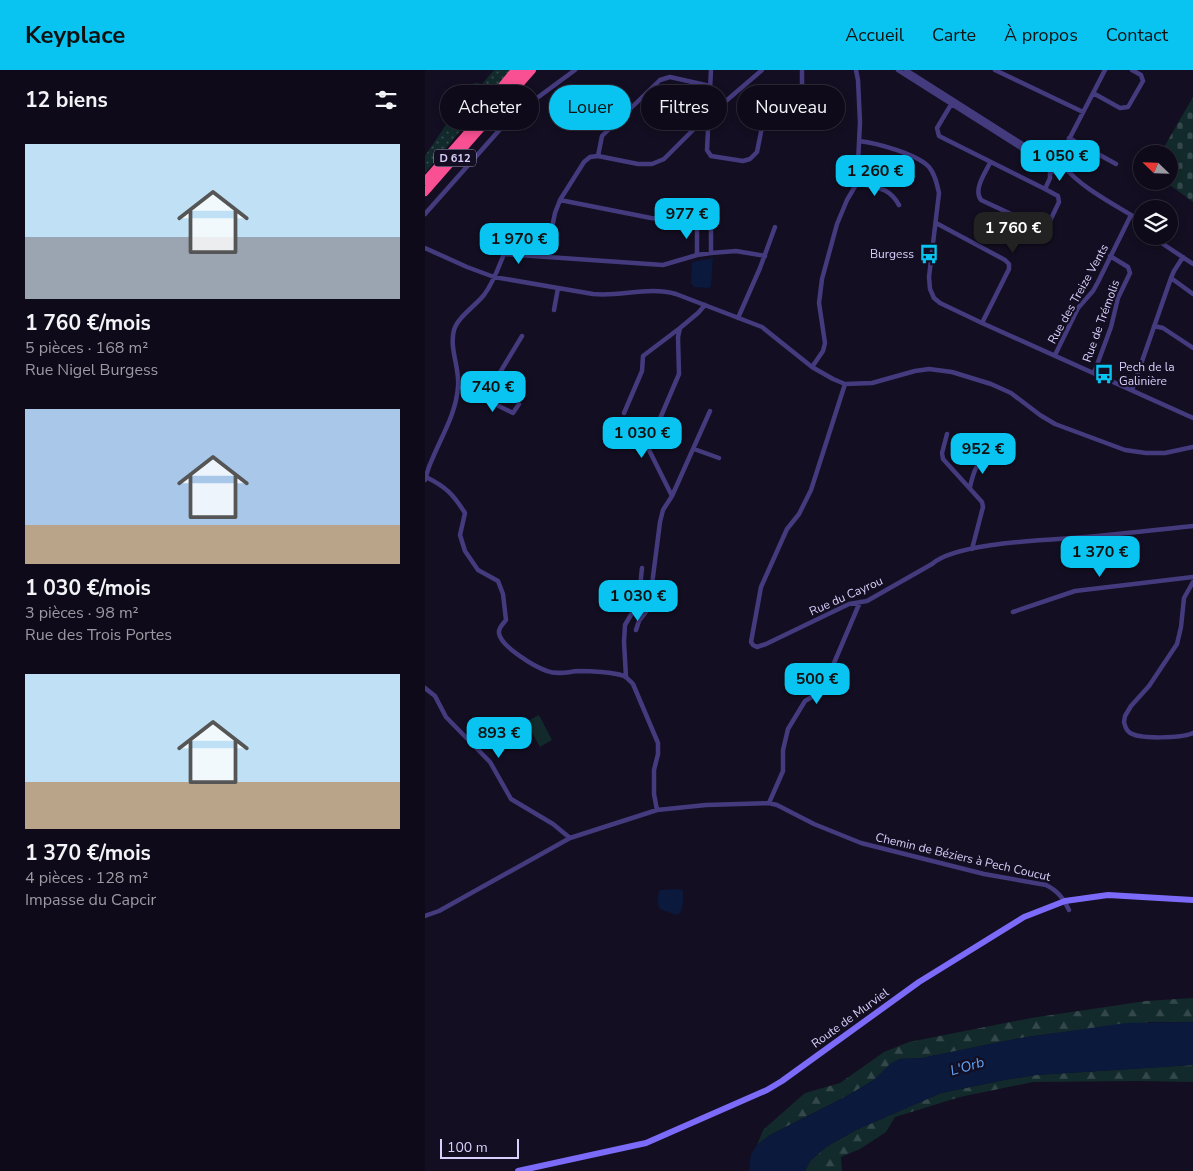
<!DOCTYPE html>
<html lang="fr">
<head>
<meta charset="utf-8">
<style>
  :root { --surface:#0e0a19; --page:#171322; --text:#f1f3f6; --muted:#9b9aa2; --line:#2e2b38; --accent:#09c4f0 }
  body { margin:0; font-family:"Nunito Sans",sans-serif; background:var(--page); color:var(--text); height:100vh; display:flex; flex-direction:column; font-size:19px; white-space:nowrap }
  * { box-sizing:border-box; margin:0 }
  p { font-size:16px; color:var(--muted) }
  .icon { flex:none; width:28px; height:28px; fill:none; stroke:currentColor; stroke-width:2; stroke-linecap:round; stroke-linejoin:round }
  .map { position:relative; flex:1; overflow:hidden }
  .side { display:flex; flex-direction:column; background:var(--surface); width:425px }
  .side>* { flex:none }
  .hud { position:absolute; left:15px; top:15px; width:475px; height:45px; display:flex; gap:10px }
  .needle { width:32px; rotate:293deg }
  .fabs { position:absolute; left:708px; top:75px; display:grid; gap:10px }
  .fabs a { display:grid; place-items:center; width:45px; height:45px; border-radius:50%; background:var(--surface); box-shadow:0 2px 8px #0003,0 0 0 1px var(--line); font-size:25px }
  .scale { position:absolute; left:15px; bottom:12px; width:79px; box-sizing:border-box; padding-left:5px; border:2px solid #dad0fd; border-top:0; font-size:14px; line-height:18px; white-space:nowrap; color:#dad0fd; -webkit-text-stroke:4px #130e21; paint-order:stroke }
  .price { position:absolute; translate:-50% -42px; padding:0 11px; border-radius:10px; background:var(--accent); color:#111; font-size:16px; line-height:32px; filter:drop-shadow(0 1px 2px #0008) }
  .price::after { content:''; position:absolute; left:50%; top:30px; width:15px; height:11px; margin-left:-8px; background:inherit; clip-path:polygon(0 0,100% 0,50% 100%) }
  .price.active { background:#222; color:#fff }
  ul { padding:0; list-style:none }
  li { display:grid; align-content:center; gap:10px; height:265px; padding:0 25px }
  li span { display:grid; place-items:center; height:155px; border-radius:0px; color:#555 }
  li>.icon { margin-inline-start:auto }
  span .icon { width:90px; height:90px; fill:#fffc; stroke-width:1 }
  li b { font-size:21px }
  h2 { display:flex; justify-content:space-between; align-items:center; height:60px; padding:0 25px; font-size:21px }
  .pill { padding:0 18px; border-radius:22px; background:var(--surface); box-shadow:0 2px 8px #0003,0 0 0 1px var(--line); font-size:18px; line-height:45px }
  .pill.active { background:var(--accent); color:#111 }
  header { display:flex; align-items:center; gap:30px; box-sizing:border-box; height:70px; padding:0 25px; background:var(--accent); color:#111 }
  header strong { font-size:24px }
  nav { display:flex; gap:28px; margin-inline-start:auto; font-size:18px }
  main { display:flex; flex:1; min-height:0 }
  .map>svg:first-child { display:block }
  .grass { fill:url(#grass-dots) }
  .forest { fill:url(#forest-firs) }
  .cemetery { fill:url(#cemetery-stones) }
  .pitch { fill:#122a2b }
  .water { fill:#0b193d }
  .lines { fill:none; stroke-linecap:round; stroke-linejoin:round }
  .street { stroke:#443b7e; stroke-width:4.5 }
  .secondary { stroke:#7c6bf9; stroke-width:6 }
  .highway { stroke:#f85092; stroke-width:8 }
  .labels { text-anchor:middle; stroke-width:4.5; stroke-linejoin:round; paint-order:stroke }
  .shield { fill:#130e21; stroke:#9e96bb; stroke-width:1 }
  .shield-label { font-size:11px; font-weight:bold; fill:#dad0fd }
  .poi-label { font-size:12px; fill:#dad0fd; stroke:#130e21; text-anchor:end }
  .street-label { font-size:12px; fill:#dad0fd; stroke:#130e21 }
  .water-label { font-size:14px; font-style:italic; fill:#63a6f9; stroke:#130e21 }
</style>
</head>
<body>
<header>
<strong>Keyplace</strong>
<nav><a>Accueil</a><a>Carte</a><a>À propos</a><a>Contact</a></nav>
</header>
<main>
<section class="side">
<h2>12 biens<svg class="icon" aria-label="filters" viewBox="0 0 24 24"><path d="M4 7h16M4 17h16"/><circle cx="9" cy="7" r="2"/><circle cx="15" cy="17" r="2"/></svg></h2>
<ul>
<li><span style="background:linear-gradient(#bfe0f5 60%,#9aa5b1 0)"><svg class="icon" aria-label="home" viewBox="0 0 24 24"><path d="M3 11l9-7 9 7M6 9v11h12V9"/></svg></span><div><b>1 760 €/mois</b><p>5 pièces · 168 m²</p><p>Rue Nigel Burgess</p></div></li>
<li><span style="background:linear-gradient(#a9c7e8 75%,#b9a48a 0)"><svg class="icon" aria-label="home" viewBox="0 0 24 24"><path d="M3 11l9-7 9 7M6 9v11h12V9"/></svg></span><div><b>1 030 €/mois</b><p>3 pièces · 98 m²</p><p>Rue des Trois Portes</p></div></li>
<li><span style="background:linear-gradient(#bfe0f5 70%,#b9a48a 0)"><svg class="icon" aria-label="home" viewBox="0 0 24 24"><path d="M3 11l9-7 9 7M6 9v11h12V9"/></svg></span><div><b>1 370 €/mois</b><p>4 pièces · 128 m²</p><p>Impasse du Capcir</p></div></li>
</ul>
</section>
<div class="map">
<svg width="768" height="1101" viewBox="0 0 768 1101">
  <defs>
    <pattern id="grass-dots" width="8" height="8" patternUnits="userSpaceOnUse" patternTransform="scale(1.25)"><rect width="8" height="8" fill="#122a2b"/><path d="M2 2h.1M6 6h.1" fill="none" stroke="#34484b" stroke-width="1.8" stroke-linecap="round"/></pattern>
    <pattern id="forest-firs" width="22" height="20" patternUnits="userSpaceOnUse" patternTransform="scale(1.25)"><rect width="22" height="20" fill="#122a2b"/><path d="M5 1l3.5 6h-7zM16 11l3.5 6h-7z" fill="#34484b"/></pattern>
    <pattern id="cemetery-stones" width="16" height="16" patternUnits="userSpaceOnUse" patternTransform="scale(1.25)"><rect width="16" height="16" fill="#122a2b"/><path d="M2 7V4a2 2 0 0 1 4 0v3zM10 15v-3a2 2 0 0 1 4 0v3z" fill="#34484b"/></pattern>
  </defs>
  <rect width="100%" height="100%" fill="#130e21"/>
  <!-- grass -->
  <path class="grass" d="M69 0H87L0 103V86L49 13 57 14Z"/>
  <!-- forest -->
  <path class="forest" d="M768 928V952H726L623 964 590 969 497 988 475 989 466 994 449 1010 420 1027 345 1065 332 1075 338 1060 380 1023 415 1013 459 982 484 972 606 948 721 931Z
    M768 995V1012L714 1011 608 1012 535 1027 470 1047 461 1062 435 1079 416 1087 417 1101H380L385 1091 401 1077 431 1060 516 1023 579 1010 611 1005Z"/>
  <!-- cemetery -->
  <path class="cemetery" d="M768 27V132L746 116 735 111H744V84H735Z"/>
  <!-- pitch -->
  <path class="pitch" d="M114 645 127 670 115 677 101 652Z"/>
  <!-- water -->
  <path class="water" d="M288 188 286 216 284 218 269 217 266 213 267 192Z
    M255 819 258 821C258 830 259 837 254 844L251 845 235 839C232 835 232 824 235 820Z
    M768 952V995L611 1005 579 1010 516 1023 431 1060 401 1077 385 1091 380 1101H324L326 1084 332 1075 345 1065 420 1027 449 1010 466 993 475 989 497 988 590 969 701 953Z"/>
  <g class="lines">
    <!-- street -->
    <path class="street" d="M286 0 282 80 286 86 318 91 325 89 332 82 342 32 346 25 351 22H372L377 16V0
      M473 0 604 83 624 93
      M481 0 607 80 627 88
      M570 0 658 42
      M668 23 695 38 703 37 718 11 716 5 707 0
      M527 33 512 58 514 66 620 119 625 108V100
      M644 68 691 94
      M434 71C452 73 492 84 504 97 510 104 512 114 514 123L504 207 505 219 509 228 515 233 557 253 768 348
      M173 86 177 66 235 10 245 7 285 16
      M633 87 638 81 680 0
      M565 93C560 103 548 120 556 130L614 157 620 158 623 155 634 132 633 126 620 119
      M639 96C654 117 694 137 716 151
      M625 99 630 102 637 100 639 94 638 82
      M432 113C451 118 463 116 474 135
      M135 130 226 148 286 154V183
      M0 144 85 48 150 0
      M511 153 580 190 584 194V199L557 253
      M272 154V185
      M730 166 738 174 768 194
      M0 178 42 197 69 207 168 224C196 227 223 216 251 224L337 257 387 297 408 309 420 314 447 313 490 301 504 299 527 302 566 314 586 323 615 345 630 354 700 380 721 383H740L768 377
      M121 187 130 143 135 130 159 92 165 87 173 86 213 94H227L239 89 273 55 337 0
      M746 208 768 224
      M129 240 133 218
      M313 248 335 198 350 157
      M729 256 738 258 768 278
      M630 285 653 238 668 221 673 212 706 145
      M387 297 398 281 400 273 394 233 397 209 412 154 422 130 432 113 435 52 433 10 431 0
      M669 303 686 257 693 228 705 203 703 197 685 186
      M420 314 386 420 374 444 362 459 336 517 326 572 328 575 332 577 341 574 424 534 442 531 507 494C532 472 625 470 661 467 697 464 732 460 768 456
      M33 316 88 343 94 334
      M707 320 746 208 749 201 758 187
      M59 329 97 266
      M199 343 217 301 218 286 255 258
      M522 364 517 383 518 389 557 432 558 437 547 479
      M269 379 294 388
      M1 407C21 417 28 424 40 443L35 465 40 481 53 500 73 511 78 524 81 550C78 554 73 558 74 563 75 576 110 597 122 601 132 605 142 602 153 601 164 601 189 602 199 606 203 608 205 611 208 614L233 673V684L229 700V724L232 740
      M0 410C2 404 3 398 6 392 16 367 31 344 33 317 35 298 24 279 29 260 33 247 50 236 59 225 68 213 73 199 79 184L238 195 272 185 286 183 311 181 340 186
      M545 417C548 404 551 390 566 386
      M247 426 285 341
      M768 512 759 528 756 557 752 574 724 616 706 636 700 646 699 652C700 656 701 660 704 662 713 670 757 668 768 663
      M588 542 650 521 768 507
      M211 560 214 551 224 538 235 452 238 440 247 426 224 380 225 372 254 304 253 267 255 258 273 243 280 235
      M201 607 199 572 200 555 211 536 214 527 217 498
      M0 618 10 626 21 647 65 692 86 729 128 754 145 768
      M344 733 358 701V680L363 659 380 631 390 625 409 593 435 532
      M0 846 14 841 145 768 232 740 281 735 344 733 352 735 389 754 436 773 559 804 621 815C633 821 638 828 644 840"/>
    <!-- secondary -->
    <path class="secondary" d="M93 1101 221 1073 342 1020 357 1011 494 912 599 847 640 831 683 825 768 830"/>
    <!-- highway -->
    <path class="highway" d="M76 17 90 0
      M0 111 98 0
      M0 122 107 0"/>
  </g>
  <!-- icons -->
  <defs>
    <symbol id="bus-bare" viewBox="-9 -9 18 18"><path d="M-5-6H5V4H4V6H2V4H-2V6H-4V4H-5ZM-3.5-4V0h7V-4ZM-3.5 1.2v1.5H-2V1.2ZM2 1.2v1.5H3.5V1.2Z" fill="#09c4f0" stroke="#130e21" stroke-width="2.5" paint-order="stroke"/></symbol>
  </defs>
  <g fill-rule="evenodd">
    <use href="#bus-bare" x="490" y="170" width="28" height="28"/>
    <use href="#bus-bare" x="665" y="290" width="28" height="28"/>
  </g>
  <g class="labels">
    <!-- shield labels -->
    <rect class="shield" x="9" y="79.5" width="42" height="17" rx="4"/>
    <g class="shield-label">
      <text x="30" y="92">D 612</text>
    </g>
    <!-- poi labels -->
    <g class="poi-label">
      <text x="489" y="188">Burgess</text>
      <text x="694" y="301" text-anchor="start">Pech de la<tspan x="694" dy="14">Galinière</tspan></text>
    </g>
    <!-- street labels -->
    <g class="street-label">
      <text transform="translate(653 224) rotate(-61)" y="4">Rue des Treize Vents</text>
      <text transform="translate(676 251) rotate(-70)" y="4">Rue de Trémolis</text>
      <text transform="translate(421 526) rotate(-24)" y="4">Rue du Cayrou</text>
      <text transform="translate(538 787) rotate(13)" y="4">Chemin de Béziers à Pech Coucut</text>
      <text transform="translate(425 948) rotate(-36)" y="4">Route de Murviel</text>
    </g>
    <!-- water labels -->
    <g class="water-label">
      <text transform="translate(542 996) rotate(-16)" y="5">L'Orb</text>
    </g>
  </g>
</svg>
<div class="fabs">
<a><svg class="needle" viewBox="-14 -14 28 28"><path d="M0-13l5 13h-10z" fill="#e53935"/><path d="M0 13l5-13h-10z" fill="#9b9aa2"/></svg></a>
<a><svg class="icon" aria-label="layers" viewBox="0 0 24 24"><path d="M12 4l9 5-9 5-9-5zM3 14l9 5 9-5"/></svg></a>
</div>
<div class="scale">100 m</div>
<b class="price" style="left:635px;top:112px">1 050 €</b>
<b class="price" style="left:450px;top:127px">1 260 €</b>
<b class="price" style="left:262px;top:170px">977 €</b>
<b class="price active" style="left:588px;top:184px">1 760 €</b>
<b class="price" style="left:94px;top:195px">1 970 €</b>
<b class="price" style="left:68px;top:343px">740 €</b>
<b class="price" style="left:217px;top:389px">1 030 €</b>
<b class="price" style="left:558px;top:405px">952 €</b>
<b class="price" style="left:675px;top:508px">1 370 €</b>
<b class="price" style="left:213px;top:552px">1 030 €</b>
<b class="price" style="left:392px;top:635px">500 €</b>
<b class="price" style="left:74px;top:689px">893 €</b>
<div class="hud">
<a class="pill">Acheter</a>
<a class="pill active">Louer</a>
<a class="pill">Filtres</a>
<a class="pill">Nouveau</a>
</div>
</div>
</main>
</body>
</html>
